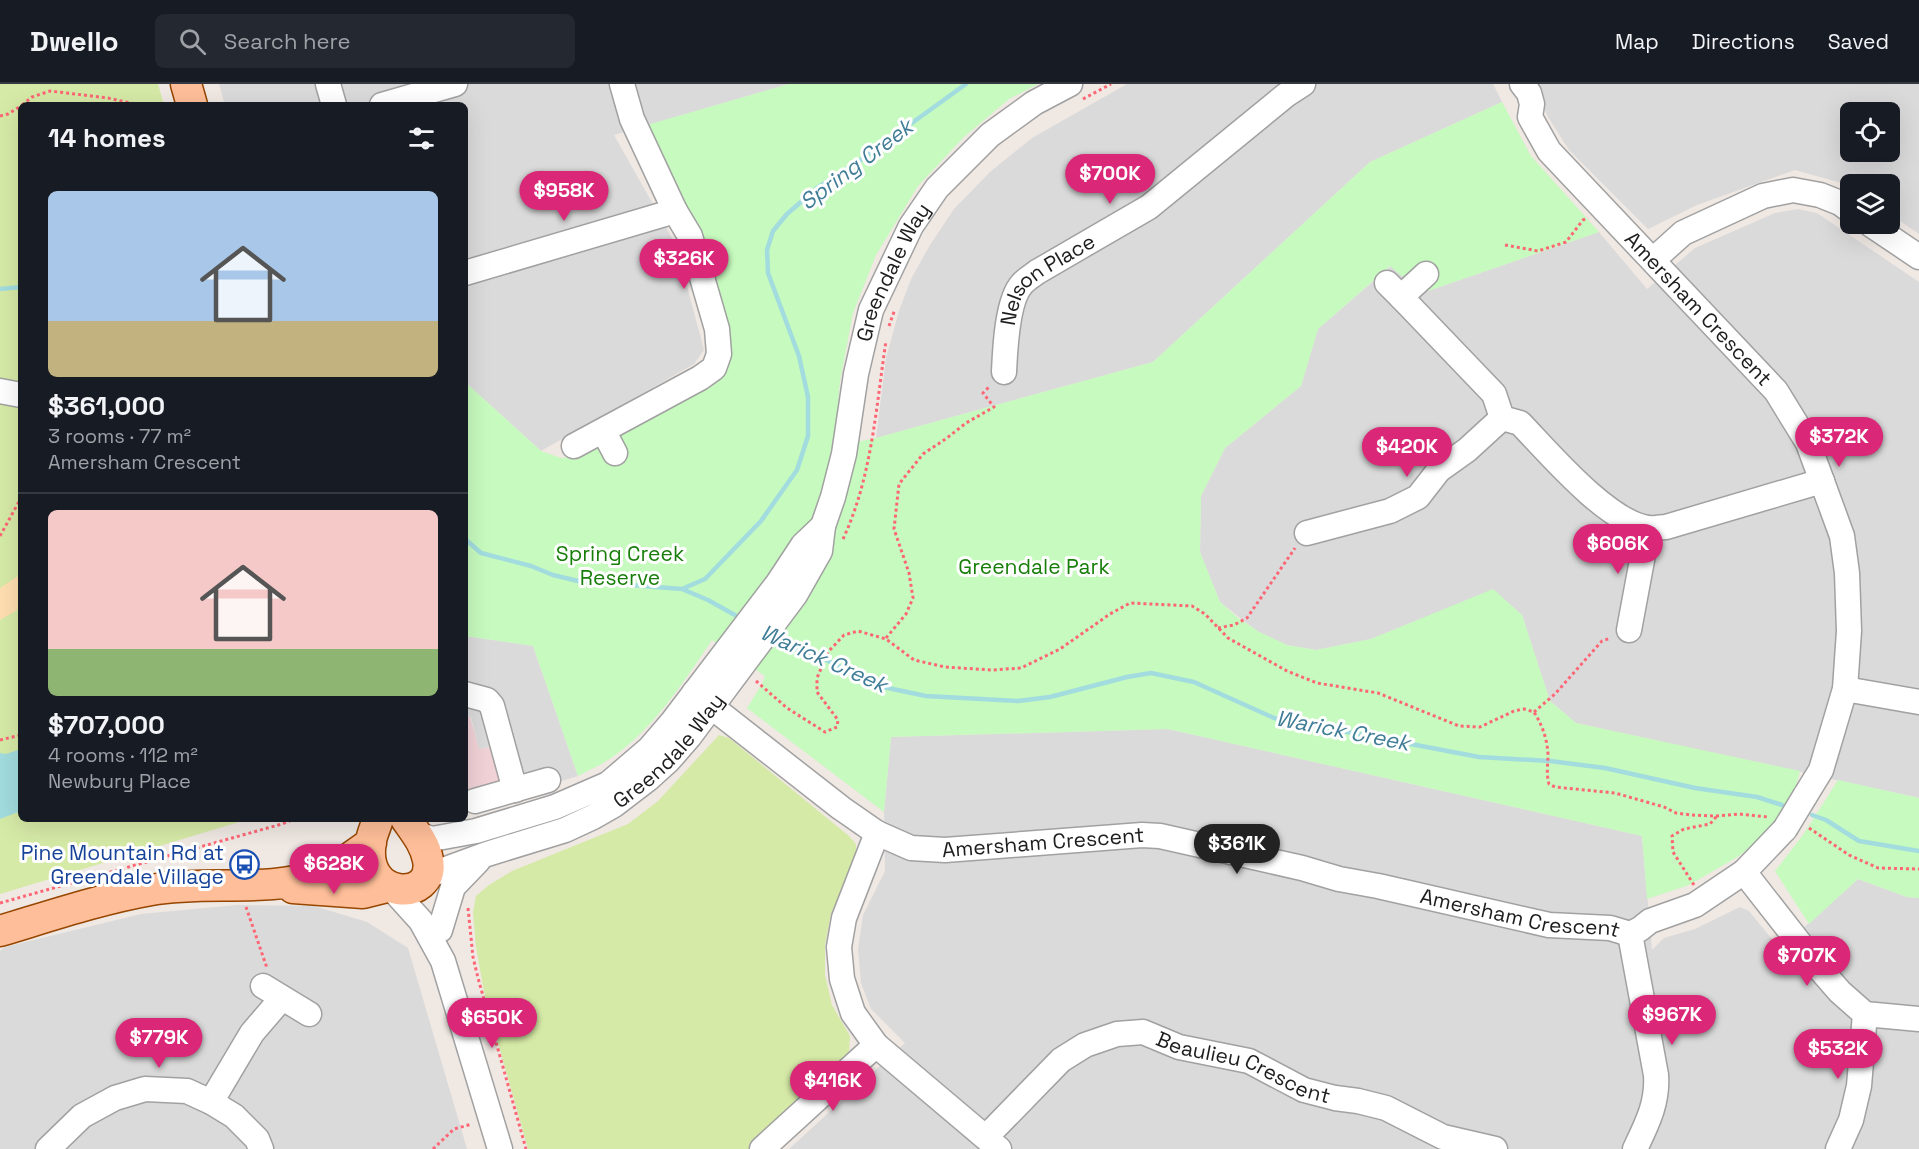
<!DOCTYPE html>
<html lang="en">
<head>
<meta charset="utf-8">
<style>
  :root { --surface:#171b24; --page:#242831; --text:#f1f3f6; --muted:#9ea1a6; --line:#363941; --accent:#db2777 }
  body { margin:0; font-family:"Space Grotesk",sans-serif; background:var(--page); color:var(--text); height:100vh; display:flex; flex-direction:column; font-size:22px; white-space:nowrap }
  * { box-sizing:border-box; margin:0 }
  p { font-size:20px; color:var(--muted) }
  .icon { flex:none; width:33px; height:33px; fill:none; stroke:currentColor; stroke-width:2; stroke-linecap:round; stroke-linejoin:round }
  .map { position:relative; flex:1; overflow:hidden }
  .drawer { position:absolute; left:18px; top:18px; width:450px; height:720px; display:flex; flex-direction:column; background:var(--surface); border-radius:9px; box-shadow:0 6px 24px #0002 }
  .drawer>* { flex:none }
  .tools { position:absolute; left:1840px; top:18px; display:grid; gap:12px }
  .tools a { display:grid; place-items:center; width:60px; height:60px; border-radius:9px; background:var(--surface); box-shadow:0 6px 24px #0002; font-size:30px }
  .price { position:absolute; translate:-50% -51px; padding:0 14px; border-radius:21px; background:var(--accent); color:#fff; font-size:20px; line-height:39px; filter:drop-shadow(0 2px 3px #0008) }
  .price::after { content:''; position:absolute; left:50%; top:36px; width:18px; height:14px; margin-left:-9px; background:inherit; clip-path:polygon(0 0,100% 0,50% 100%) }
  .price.selected { background:#222; color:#fff }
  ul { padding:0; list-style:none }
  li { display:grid; align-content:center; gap:12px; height:318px; padding:0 30px }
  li+li { border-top:2px solid var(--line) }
  li span { display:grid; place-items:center; height:186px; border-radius:9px; color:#555 }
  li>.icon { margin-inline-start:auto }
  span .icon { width:108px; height:108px; fill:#fffc; stroke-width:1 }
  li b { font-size:26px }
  h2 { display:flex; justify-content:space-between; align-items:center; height:72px; padding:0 30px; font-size:26px }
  header { display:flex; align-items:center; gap:36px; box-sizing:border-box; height:84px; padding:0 30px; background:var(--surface); border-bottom:2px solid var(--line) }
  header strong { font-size:28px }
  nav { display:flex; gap:33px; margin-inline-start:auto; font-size:21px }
  .search { width:420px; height:54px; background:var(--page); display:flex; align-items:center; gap:15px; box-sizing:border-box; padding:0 21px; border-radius:9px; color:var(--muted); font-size:22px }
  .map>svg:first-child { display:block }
  .residential { fill:#dbdada; fill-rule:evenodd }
  .commercial { fill:#f0d1d6 }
  .grass { fill:#d6eaa7 }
  .sand { fill:#ffdfb1 }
  .park { fill:#c6fabe }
  .water { fill:#a2dcde }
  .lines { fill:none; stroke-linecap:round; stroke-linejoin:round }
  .stream { stroke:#a2dcde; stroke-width:4.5 }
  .minor-casing { stroke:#a1a1a1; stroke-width:27 }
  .major-casing { stroke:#974600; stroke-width:33 }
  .path { stroke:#fd6675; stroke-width:3; stroke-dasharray:3 3; stroke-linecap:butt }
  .minor { stroke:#fff; stroke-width:24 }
  .major { stroke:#febe99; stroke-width:30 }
  .minor-bridge-casing { stroke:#a1a1a1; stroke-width:27; stroke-linecap:butt }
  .minor-bridge { stroke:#fff; stroke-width:24 }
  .labels { text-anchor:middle; stroke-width:6; stroke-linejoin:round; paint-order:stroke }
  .street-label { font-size:21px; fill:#1d1d1d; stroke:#fff }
  .park-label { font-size:21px; fill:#177e09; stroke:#fff }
  .transit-label { font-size:21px; fill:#164399; stroke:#fff; text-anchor:end }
  .water-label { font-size:22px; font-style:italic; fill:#407d97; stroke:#fff }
</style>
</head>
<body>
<header>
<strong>Dwello</strong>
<div class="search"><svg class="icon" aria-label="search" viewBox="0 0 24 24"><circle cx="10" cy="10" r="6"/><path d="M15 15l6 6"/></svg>Search here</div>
<nav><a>Map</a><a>Directions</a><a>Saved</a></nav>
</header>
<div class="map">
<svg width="1919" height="1065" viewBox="0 0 1919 1065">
  <rect width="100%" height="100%" fill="#efe8e3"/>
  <!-- residential -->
  <path class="residential" d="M219 0H789L614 51 676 161 704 266 694 280 541 367 465 298V21H225Z
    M1127 0H1493L1502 18 1370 78 1153 278 876 354 886 274 899 227 911 195 930 161 954 125 990 88 1032 54Z
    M1533 0H1919V150L1890 130V100H1851V104L1845 100 1795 86 1697 121 1648 145 1569 66 1548 33ZM1851 28H1890V68H1851Z
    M1798 125 1817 129 1919 198V714L1576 639 1550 617 1522 531 1493 506 1371 555 1316 566 1287 561 1258 548 1220 518 1200 468 1201 412 1225 364 1301 302 1318 245 1391 182 1422 209 1599 148 1647 205 1695 164 1775 129Z
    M465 552 533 562 578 692 465 726V713L492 663 479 665 471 633 465 632Z
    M1168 645 1642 752 1652 866 1664 854 1695 845 1740 823 1749 827 1780 865 1858 795 1907 813 1919 814V1065H789L905 959 871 925 861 899 858 865 863 831 885 787 884 728 891 653Z
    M237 821 314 822 367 838 408 864 467 1065H0V867L5 863 141 830Z"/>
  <!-- commercial -->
  <path class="commercial" d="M465 632 470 633 479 665 493 663 504 702 465 713Z"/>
  <!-- grass -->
  <path class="grass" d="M0 0H158L164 21H21V735H249L0 810Z
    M719 651 729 654 849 752 856 760V771L853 783 831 829 825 861V891L832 921 850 952 849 970 750 1065H528L485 913 476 863 473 828 476 812 489 801 512 787 628 740 658 717Z"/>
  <!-- sand -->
  <path class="sand" d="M21 490V517L19 518 17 526 0 536V504Z"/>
  <!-- park -->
  <path class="park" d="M789 0H1038L1009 15 964 53 918 102 876 171 853 229 840 297 834 363 876 354 1153 278 1370 78 1502 18 1531 72 1599 148 1422 209 1390 182 1318 245 1301 302 1225 364 1201 412 1200 468 1220 518 1237 533 1259 548 1287 561 1316 566 1371 555 1493 505 1522 531 1550 617 1576 639 1800 687 1792 716 1765 751 1739 772 1689 801 1647 815 1642 752 1168 645 891 653 884 728 747 624 762 600 765 592 712 556C684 597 653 646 611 674 601 681 589 686 578 692L533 562 465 552V298L541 367 561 374 579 372 728 264 659 67 647 41Z
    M1838 696 1919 714V814L1907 813 1858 795 1809 840 1775 787 1803 751Z"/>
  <!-- water -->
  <path class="water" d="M21 665V727L0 735V669L6 670Z"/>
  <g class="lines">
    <!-- stream -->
    <path class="stream" d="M0 205 21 203
      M465 455 481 469 531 482 553 491 578 497 682 505 705 495 761 437 797 386 808 352V313L799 272 768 189 767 166 773 147 787 130 817 104 862 75 966 0
      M682 505 708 516 742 535
      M773 553 800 568 822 574 883 603 926 612 1018 617 1050 613 1127 593 1151 589 1194 598 1274 634 1479 673 1550 677 1605 684 1695 704 1757 713 1782 721
      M1812 731 1826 736 1859 757 1919 767"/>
    <defs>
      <g id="minor">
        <path d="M328 0 334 21"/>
        <path id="s1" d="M1522 0 1529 9 1532 20 1530 33 1549 67 1776 307 1808 359 1842 452 1847 489 1849 547 1845 605 1821 686 1805 712"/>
        <path d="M382 21 455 0"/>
        <path d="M1870 140 1919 173"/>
        <path d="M1653 176 1683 149 1763 112 1793 106 1820 111 1840 119 1851 127"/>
        <path d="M465 189 675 127"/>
        <path d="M1387 199 1401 213 1426 190"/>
        <path d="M1401 213 1494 310 1502 334 1520 339C1549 369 1607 438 1648 444 1653 445 1660 443 1666 443L1822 397"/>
        <path id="s2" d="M1004 288C1005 266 1007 216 1022 200 1026 195 1032 192 1037 188L1149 123 1286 11 1303 0"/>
        <path d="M0 307 21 311"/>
        <path d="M604 348 615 369"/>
        <path d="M574 362 700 294 714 284 719 270 717 245 690 152 675 127 632 35 622 0"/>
        <path d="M1307 449 1390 427 1418 413 1439 386 1467 366 1502 334"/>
        <path d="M1629 546 1648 444"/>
        <path d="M1845 605 1919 618"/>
        <path id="s3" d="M694 609 841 724 877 749 911 764 945 766 1142 751 1160 752 1302 784 1339 795 1378 802 1549 841 1610 844 1630 850 1640 845 1650 837 1695 821 1744 788 1785 745"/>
        <path d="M465 610 487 616 492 622 515 706"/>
        <path d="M475 717 548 696"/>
        <path d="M877 749 844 834 839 863 842 895 853 929 876 961 999 1065"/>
        <path d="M417 750 432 755 476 747 555 723 608 700 649 665 673 637 778 499 803 461 823 442"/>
        <path d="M1744 788 1819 884 1840 908 1865 930 1919 935"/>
        <path id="s4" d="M427 792 487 770 565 746 593 733 614 721 648 695 669 676 689 653 795 511 820 467 823 442 833 413 844 370 856 290 871 226 911 142 937 104 990 51 1034 19 1070 0"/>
        <path d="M393 806 421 837 443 877 500 1065"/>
        <path d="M440 846 453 803 478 777"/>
        <path d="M1630 850 1656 991C1658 1019 1647 1040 1635 1065"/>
        <path d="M263 902 309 930"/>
        <path d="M211 1018 252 949 282 914"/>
        <path id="s5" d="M986 1053 1061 976 1085 961 1117 950 1143 948 1179 963 1249 977 1304 1006 1335 1014 1358 1017 1386 1024 1443 1053 1495 1065"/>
        <path d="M48 1065 82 1032 115 1014 145 1005 187 1007 211 1018 234 1032 257 1055 261 1065"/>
        <path d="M762 1065 876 961"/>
        <path d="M1838 1065 1851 1036 1859 1002 1865 930"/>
      </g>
      <path id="major" d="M186 0 192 21
        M378 735C376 742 372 750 371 757 360 817 436 819 428 776 425 760 415 748 406 735
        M293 804 363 809 387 803
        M0 847C50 832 100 815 151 806 207 796 266 809 320 791 339 784 354 770 371 759"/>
    </defs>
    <!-- minor casing -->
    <use href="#minor" class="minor-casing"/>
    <!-- major casing -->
    <use href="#major" class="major-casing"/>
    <!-- path -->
    <path class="path" d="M1083 15 1111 0
      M22 21 32 13 50 7 108 14 139 21
      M0 32 8 30 21 22
      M1505 161 1538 167 1566 158 1583 136 1588 134
      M889 242 895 225
      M0 452 21 414
      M843 455C872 393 876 323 886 257
      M1218 544 1234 541 1247 534 1295 464
      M886 554 906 530 913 514 909 489 894 445 899 400 923 370 947 354 966 339 994 323 983 309 990 302
      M756 597 787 624 825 648 837 643 838 636 817 608V594L828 568 844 551 858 547 886 555 914 576 945 583 992 586 1021 584 1060 565 1110 530 1130 519 1192 522 1205 530 1228 554 1287 587 1317 599 1378 609 1459 642 1480 643 1514 627 1524 625 1534 628C1542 641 1547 654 1548 670 1548 680 1546 690 1549 700L1555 703 1615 709 1664 723 1676 729 1691 731 1716 732 1739 730 1768 733
      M1534 628 1555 610 1602 557 1611 554
      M0 656 21 651
      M1809 744 1849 771 1878 784 1919 785
      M1694 801 1673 768 1672 752 1684 745 1710 740 1717 732
      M0 819 282 740 294 735
      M246 823 267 884
      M468 824 473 873 478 894 526 1065
      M433 1065 454 1045 472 1040"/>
    <!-- minor -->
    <use href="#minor" class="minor"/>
    <!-- major -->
    <use href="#major" class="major"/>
    <defs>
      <path id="minor-bridge" d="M1785 745 1805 712"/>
    </defs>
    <!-- minor-bridge casing -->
    <use href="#minor-bridge" class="minor-bridge-casing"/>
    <!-- minor-bridge -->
    <use href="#minor-bridge" class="minor-bridge"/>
  </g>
  <!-- icons -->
  <defs>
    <symbol id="bus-ring" viewBox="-11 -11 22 22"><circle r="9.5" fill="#fff" stroke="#1a4fb4" stroke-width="1.5"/><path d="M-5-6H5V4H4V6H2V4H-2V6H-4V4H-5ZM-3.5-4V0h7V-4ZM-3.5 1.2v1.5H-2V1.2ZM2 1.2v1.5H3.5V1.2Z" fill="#1a4fb4"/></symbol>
  </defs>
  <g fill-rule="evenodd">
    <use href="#bus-ring" x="228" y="764" width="33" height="33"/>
  </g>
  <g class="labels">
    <!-- street labels -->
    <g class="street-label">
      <text dy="7" stroke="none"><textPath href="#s4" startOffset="820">Greendale Way</textPath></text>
      <text dy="7" stroke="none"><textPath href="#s2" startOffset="111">Nelson Place</textPath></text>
      <text dy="7" stroke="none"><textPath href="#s1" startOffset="292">Amersham Crescent</textPath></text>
      <text dy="7" stroke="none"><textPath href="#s4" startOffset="278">Greendale Way</textPath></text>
      <text dy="7" stroke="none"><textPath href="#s3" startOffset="400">Amersham Crescent</textPath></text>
      <text dy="7" stroke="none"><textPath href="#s3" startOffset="886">Amersham Crescent</textPath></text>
      <text dy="7" stroke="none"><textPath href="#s5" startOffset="303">Beaulieu Crescent</textPath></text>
    </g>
    <!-- park labels -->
    <g class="park-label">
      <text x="620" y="477">Spring Creek<tspan x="620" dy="24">Reserve</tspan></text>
      <text x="1034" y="490">Greendale Park</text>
    </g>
    <!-- transit labels -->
    <g class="transit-label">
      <text x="224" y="776">Pine Mountain Rd at<tspan x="224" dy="24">Greendale Village</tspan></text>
    </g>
    <!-- water labels -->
    <g class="water-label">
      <text transform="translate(856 80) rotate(-37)" y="8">Spring Creek</text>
      <text transform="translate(824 574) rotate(24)" y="8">Warick Creek</text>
      <text transform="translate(1343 646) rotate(11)" y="8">Warick Creek</text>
    </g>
  </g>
</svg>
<div class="tools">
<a><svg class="icon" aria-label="locate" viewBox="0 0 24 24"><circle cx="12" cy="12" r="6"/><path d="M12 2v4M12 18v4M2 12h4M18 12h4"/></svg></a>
<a><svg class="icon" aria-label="layers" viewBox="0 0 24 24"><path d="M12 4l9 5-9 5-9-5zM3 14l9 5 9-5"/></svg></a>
</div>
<b class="price" style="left:1110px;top:121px">$700K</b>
<b class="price" style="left:564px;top:138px">$958K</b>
<b class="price" style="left:684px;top:206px">$326K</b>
<b class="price" style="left:1839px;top:384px">$372K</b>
<b class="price" style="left:1407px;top:394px">$420K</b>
<b class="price" style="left:1618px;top:491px">$606K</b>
<b class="price selected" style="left:1237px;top:791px">$361K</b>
<b class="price" style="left:334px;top:811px">$628K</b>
<b class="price" style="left:1807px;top:903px">$707K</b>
<b class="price" style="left:1672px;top:962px">$967K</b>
<b class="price" style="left:492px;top:965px">$650K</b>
<b class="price" style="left:159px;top:985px">$779K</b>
<b class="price" style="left:1838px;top:996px">$532K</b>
<b class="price" style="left:833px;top:1028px">$416K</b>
<section class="drawer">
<h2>14 homes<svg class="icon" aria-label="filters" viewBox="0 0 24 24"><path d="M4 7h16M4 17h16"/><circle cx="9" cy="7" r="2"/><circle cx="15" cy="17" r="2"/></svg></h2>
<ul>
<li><span style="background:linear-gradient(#a9c7e8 70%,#c2b280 0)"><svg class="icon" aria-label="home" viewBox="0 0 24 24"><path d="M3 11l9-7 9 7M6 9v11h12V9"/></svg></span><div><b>$361,000</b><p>3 rooms · 77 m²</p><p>Amersham Crescent</p></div></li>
<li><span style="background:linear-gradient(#f6c9c9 75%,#8fb573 0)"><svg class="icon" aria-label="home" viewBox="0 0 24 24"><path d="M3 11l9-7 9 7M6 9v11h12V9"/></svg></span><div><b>$707,000</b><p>4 rooms · 112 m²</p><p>Newbury Place</p></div></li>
</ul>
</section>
</div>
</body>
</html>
